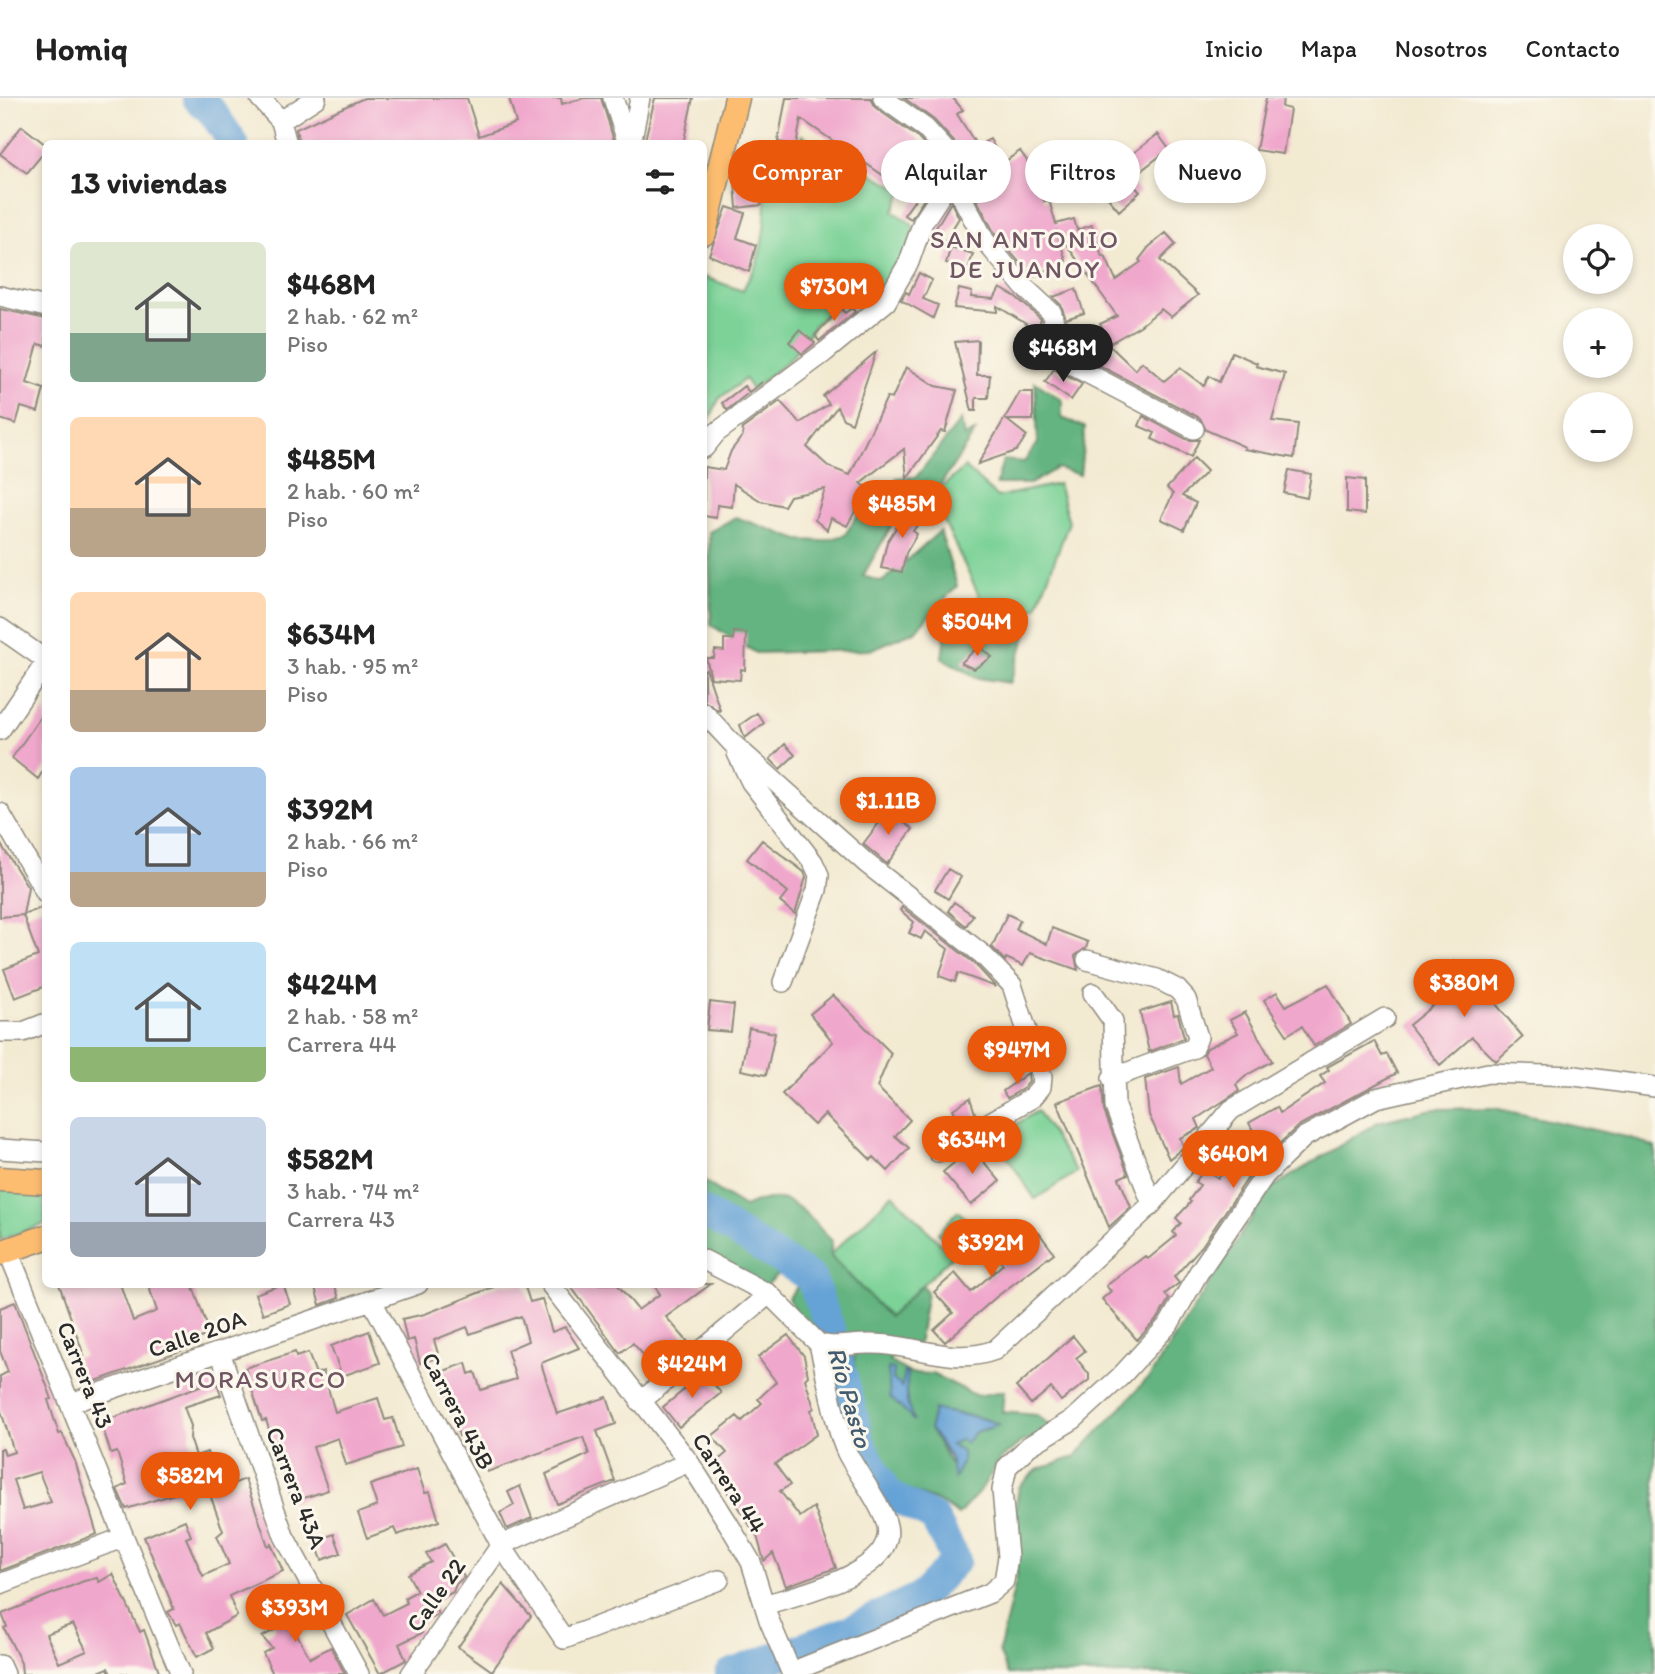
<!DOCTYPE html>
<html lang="es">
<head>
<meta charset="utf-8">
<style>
  :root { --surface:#fff; --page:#f2f2f2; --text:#222; --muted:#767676; --line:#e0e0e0; --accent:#ea580c }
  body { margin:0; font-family:Itim,sans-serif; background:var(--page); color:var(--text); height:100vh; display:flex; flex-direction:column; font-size:26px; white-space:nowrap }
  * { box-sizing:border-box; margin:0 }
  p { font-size:23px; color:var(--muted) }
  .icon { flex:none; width:38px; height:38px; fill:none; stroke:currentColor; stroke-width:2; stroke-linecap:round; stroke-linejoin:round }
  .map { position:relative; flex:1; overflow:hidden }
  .panel { position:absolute; left:42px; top:42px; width:665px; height:1148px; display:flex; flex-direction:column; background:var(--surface); border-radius:10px; box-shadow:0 4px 10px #0003 }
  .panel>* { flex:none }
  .guide { position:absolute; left:728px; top:42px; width:665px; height:63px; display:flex; gap:14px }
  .buttons { position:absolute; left:1563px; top:126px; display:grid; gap:14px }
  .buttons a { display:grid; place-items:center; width:70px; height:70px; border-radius:50%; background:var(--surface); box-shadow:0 4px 10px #0003; font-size:35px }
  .price { position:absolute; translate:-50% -60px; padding:0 16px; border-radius:24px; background:var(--accent); color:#fff; font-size:23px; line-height:46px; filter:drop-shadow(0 2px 4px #0008) }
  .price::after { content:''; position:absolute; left:50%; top:42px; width:21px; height:16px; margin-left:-10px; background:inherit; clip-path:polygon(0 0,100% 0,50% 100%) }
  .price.on { background:#222; color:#fff }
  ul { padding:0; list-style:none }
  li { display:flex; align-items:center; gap:21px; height:175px; padding:0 28px }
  li span { display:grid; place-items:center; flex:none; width:196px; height:140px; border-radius:10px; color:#555 }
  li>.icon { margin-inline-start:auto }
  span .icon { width:84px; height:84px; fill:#fffc; stroke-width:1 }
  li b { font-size:30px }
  h2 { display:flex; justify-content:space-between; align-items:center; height:84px; padding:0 28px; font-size:30px }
  .tag { padding:0 24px; border-radius:32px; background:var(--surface); box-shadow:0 4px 10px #0003; font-size:24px; line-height:63px }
  .tag.on { background:var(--accent); color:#fff }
  header { display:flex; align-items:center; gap:42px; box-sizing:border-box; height:98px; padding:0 35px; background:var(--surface); border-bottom:2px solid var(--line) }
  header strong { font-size:33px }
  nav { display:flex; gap:38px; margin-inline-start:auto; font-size:24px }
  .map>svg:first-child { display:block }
  .green { fill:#7bd297; stroke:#537e61; stroke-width:2 }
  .forest { fill:#64b480; stroke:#487056; stroke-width:2; fill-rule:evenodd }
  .water { fill:#65a2d6; stroke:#486680; stroke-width:2 }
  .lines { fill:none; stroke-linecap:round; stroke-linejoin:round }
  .river { stroke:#65a2d6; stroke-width:30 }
  .building { fill:#f0a7cc; fill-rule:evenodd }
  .minor-casing { stroke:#8f8a7e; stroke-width:22 }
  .major-casing { stroke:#8f8a7e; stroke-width:27 }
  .minor { stroke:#fff; stroke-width:19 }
  .major { stroke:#fcbd6f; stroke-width:24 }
  .labels { text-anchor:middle; stroke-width:6; stroke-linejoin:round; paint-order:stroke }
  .street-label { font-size:24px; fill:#2b2b2b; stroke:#fbf7ec }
  .neighbourhood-label { font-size:26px; letter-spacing:2px; fill:#705663; stroke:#fbf7ec }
  .water-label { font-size:26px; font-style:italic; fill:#425b6f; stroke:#fbf7ec }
</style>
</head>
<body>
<header>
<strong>Homiq</strong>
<nav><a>Inicio</a><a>Mapa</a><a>Nosotros</a><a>Contacto</a></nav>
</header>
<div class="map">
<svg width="1655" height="1576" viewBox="0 0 1655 1576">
  <rect width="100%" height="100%" fill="#fbf7ec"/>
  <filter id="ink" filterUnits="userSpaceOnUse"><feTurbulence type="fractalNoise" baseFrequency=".0143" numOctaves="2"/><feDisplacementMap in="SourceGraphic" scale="14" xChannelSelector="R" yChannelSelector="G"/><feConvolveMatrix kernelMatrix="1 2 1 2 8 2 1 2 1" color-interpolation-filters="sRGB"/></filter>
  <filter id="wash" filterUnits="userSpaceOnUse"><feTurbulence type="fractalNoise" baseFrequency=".00686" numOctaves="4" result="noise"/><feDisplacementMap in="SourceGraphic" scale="28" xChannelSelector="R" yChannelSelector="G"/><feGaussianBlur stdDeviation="1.57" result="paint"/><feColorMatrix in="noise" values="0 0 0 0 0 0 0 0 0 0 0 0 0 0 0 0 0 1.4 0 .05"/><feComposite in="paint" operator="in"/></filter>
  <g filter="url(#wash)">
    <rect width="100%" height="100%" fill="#f3ead2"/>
    <!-- green -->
    <path class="green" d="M802 37 903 93 893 113 912 126 914 137 880 201H869L857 195 816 225 792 259 752 292 745 281 719 301 704 333V179L743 193C746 183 754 174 757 165 768 129 766 92 767 55L789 61 797 56Z
      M965 369 997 399 1058 386 1069 424 1037 509 992 525 932 398Z
      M1037 1013 1077 1074 1035 1101 995 1040Z
      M0 1089 45 1093V1126L0 1142Z
      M893 1096 952 1158 889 1219 830 1157Z
      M958 1113 977 1132 956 1154 938 1135Z"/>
    <!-- forest -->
    <path class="forest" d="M1035 284 1062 302V320L1085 329 1080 377 1057 370 1030 386H996L1003 362 1024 364 1038 345Z
      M961 322 964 339 975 334 926 409 891 392 897 380 916 379Z
      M888 393 905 404 863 478 882 484 940 433 957 488 915 533 870 552 756 555 711 527 709 434 736 419 799 442 822 443 845 437 868 400Z
      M975 523 1026 538 1010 585 978 580 942 560 945 538Z
      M1494 1010 1631 1040 1655 1049V1576H1008L999 1554 1017 1478 1015 1413 1019 1389 1037 1372 1075 1359 1150 1278 1270 1091 1378 1024 1433 1011Z
      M704 1083 744 1109C790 1087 801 1112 832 1143L830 1158 889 1219 922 1187 927 1194 918 1247 900 1246 889 1263 910 1275 933 1276 977 1298 1004 1293 1002 1314 1037 1317 1059 1335 1021 1344 999 1363 980 1393 958 1417C940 1400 916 1397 895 1386 863 1367 854 1279 854 1245L823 1247 798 1220 788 1200 803 1182 787 1167 765 1189 704 1155ZM934 1312C957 1317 978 1316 998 1327L975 1334 965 1345 961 1341 950 1348 952 1369 930 1330Z"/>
    <!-- water -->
    <path class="water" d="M888 1270 894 1271 893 1281 902 1289 904 1274 907 1275V1305L914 1323 890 1299Z
      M934 1311C957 1318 978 1316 999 1327L975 1334 965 1346 961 1341 951 1347 962 1354V1365L954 1380 950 1360 930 1330Z"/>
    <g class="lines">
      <!-- river -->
      <path class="river" d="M197 0 213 15 234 46
        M704 1114 811 1180 831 1233 860 1344 887 1396 934 1420 956 1462 923 1497 850 1532 730 1576"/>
    </g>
    <g id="blocks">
      <!-- building -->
      <path class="building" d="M364 0H467L479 38 516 25 509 0H561L562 6 584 0H601L615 46H299L296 31Z
        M655 0H693L683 46H644Z
        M786 0H871L876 10 917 39 937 61 941 75 911 121 904 117 916 100 801 21 796 47 778 44Z
        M904 0H953L963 12 957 16 977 48 990 41 1003 65 1020 53 1035 74 1044 103 1049 102 1056 126 1074 121 1077 132 1092 127 1102 159 1105 158 1116 182 1141 164 1139 162 1149 149 1166 135 1176 146 1160 162 1198 197 1171 219 1161 211 1140 228 1110 245 1100 226 1117 218 1056 132 1066 163 1032 179 995 136 970 89 957 47 934 22Z
        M1266 0H1283L1282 9 1290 11 1283 56 1256 52Z
        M22 28 46 47V52L27 75 0 56Z
        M1158 36 1169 51 1129 82 1140 94 1119 113 1097 87 1088 58 1110 51 1115 69Z
        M1217 56 1222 73 1187 82 1182 65Z
        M759 71 762 107 737 110 734 73Z
        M951 104 959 120 943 146 931 138Z
        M727 109 745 115 737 140 756 147 749 174 709 157Z
        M951 149 973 156 968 172 946 165Z
        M919 175 932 182 923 201 938 207 933 220 901 202 906 194 909 196Z
        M1000 190 1016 199 1041 221 1028 258 1017 251 1023 241 1018 239 1026 226 997 208V214L954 210 959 191 972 194 971 199 994 201Z
        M1076 191 1084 215 1066 221 1061 207 1053 199Z
        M840 210 845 215 852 210 855 214 819 243 815 237Z
        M0 211 46 221V248L38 246 27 285 44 291 38 314 21 309 16 326 0 321Z
        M799 232 815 245 802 256 789 244Z
        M978 242 977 277H990L988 300H976V313H972L955 244Z
        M1105 243 1135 272 1142 264 1164 283 1180 270 1204 288 1209 278 1219 284 1232 254 1257 265 1256 268 1285 276 1272 323 1298 326 1294 360 1244 351 1245 349 1206 332 1200 320 1085 260Z
        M876 254 852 325 843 321 837 309 807 349 829 369 850 377 887 299 892 301 906 269 936 288 957 292 945 334 941 333 907 380 904 351 860 385 868 390 847 428 831 420 827 432 815 422 825 391 790 398 784 408 761 403 734 386 732 409 717 407 716 420 704 418V369L724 372 731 353 743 337 742 331 780 303 800 325 829 306 823 298Z
        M1054 271 1082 286 1071 302 1045 284Z
        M762 284 727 312 722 305 744 288 749 294Z
        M1020 294H1033V322H1007L1027 338 1016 353 978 366Z
        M1143 318 1188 342H1199L1191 359 1152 341 1155 335 1139 328Z
        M1194 360 1207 373 1182 398 1196 405 1184 432 1161 421 1173 396 1167 390Z
        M1289 372 1311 376 1307 400 1284 395Z
        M1347 380 1365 382V416L1347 414Z
        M911 406 925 416 913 433 917 436 906 455 902 474 881 470 887 444Z
        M734 534 746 535 745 572 741 571 740 582 711 580 706 560H714L715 552 724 553V541H733Z
        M979 548 992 559 974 571 961 565Z
        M706 571 720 612 719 613 704 603V572Z
        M46 611V668L38 681 12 660Z
        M757 615 764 625 745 640 740 627Z
        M785 646 795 657 780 671 770 661Z
        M888 713 913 731 887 766 863 746Z
        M762 742 804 774 806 779 795 816 780 804 788 794 747 761Z
        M0 745 28 789 23 817 0 819Z
        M948 771 961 779 948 801 935 792Z
        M954 804 973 817 966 828 948 813Z
        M43 809 46 817V888L15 900 4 871 38 858 23 817Z
        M902 809 974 865 996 889 958 875 955 884 939 878 948 851 925 833 921 841 909 835 914 824 900 812Z
        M1007 816 1020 822 1016 831 1047 846 1052 830 1088 844 1086 850 1075 858 1078 872 1030 855 1023 868 1006 860 1005 863 992 849Z
        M1454 863 1487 895 1523 939 1496 963 1472 939 1440 967 1409 927 1446 897 1433 884Z
        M1328 886 1351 926 1314 948 1302 928 1287 937 1264 902 1277 894 1286 908Z
        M833 897 891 955 877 989 910 1022 895 1038 909 1050 888 1073 874 1059 871 1062 825 1016 814 1027 782 996 833 944 810 916Z
        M710 904 734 907 731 934 707 932Z
        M1171 904 1174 917 1178 916 1184 940 1149 954 1140 914Z
        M1245 914 1272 963 1247 977 1236 987 1239 993 1196 1021 1200 1030 1180 1040 1184 1049 1169 1061 1149 1017 1145 981 1179 969 1181 986 1211 969 1204 956 1207 950 1238 935 1230 922Z
        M749 930 775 935 766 977 741 972Z
        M1374 943 1382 958 1387 956 1397 975 1298 1028 1256 1068 1202 1148 1174 1179 1179 1185 1165 1196 1169 1201 1159 1219 1137 1242 1102 1201 1111 1193 1106 1188 1145 1158 1148 1161 1176 1138 1173 1134 1181 1125 1176 1120 1191 1104 1189 1102 1200 1087 1195 1084 1205 1071 1218 1080 1257 1040 1249 1025 1277 1009 1280 1015 1325 985 1320 978 1329 972 1327 969Z
        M1028 975 1029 984 1024 990 1007 1000 1003 993Z
        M1102 988 1104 1013 1128 1076 1119 1080 1131 1109 1109 1129 1057 1004Z
        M970 1000 976 1018 961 1026 953 1011Z
        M972 1050 1000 1083 971 1107 943 1074Z
        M1014 1127 1027 1144 1039 1135 1054 1155 995 1200 945 1244 934 1232 953 1215 934 1194 955 1175 971 1194 991 1177 1003 1166 989 1147Z
        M59 1186H120L133 1223 157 1213 148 1186H192L210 1236 198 1241 200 1246 85 1287 76 1260 84 1258Z
        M283 1186 290 1206 263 1216 255 1196Z
        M314 1186H334L339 1200 320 1207Z
        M501 1186H524L530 1204 542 1201 552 1234 565 1229 579 1250 541 1265 557 1316 607 1299 616 1326 597 1333 615 1383 557 1406 546 1376 589 1356 583 1339 487 1374 473 1334 459 1338 441 1274 466 1265 469 1276 475 1274 481 1292 516 1281 507 1252 528 1243 521 1218 470 1236 467 1229 434 1242 439 1259 420 1265 414 1241 407 1243 402 1221 425 1216Z
        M569 1186H617L638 1212 660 1196 653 1186H711L666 1219 688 1244 656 1272 633 1245 620 1255Z
        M15 1204 52 1301 48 1302 59 1336 62 1335 75 1363 97 1436 0 1473V1351H3L5 1357 14 1354 0 1310V1278L8 1274 0 1253V1210ZM39 1374 51 1404 23 1412 13 1382Z
        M369 1233 380 1265 342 1278 331 1248Z
        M788 1237 804 1258 808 1278 805 1281 814 1310 811 1312 817 1336 775 1366 790 1387 780 1393 800 1419 814 1409 836 1470 786 1488 773 1455 764 1463 757 1438 719 1381 726 1376 716 1364 727 1355 712 1338 737 1318 742 1323 762 1305 758 1301 776 1284 758 1259Z
        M1073 1238 1085 1253 1076 1260 1089 1276V1282L1061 1303 1051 1290 1031 1306 1016 1289Z
        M295 1254 296 1259 308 1255 316 1276 323 1273 335 1314 378 1300 385 1322 393 1320 402 1349 346 1367 338 1340 313 1349 328 1392 292 1404 266 1322 262 1323 245 1270Z
        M705 1275 721 1295 679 1329 663 1309Z
        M216 1282 221 1297 184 1309 191 1328 190 1340 196 1358 207 1354 214 1374 229 1370 233 1386 245 1381 268 1448 271 1446 283 1473 229 1498 237 1518 206 1535 214 1550 197 1559 180 1525 176 1527 168 1514 174 1511 144 1439 185 1422 191 1438 186 1440 203 1478 229 1466 217 1438 223 1433 208 1391 181 1394 126 1411 117 1391 127 1386 117 1354 111 1356 101 1324Z
        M417 1371 425 1395 430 1394 439 1423 397 1437 394 1430 367 1440 358 1415 377 1408 370 1387Z
        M520 1388 532 1420 507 1431 500 1415 514 1407 508 1394Z
        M334 1436 341 1455 322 1462 315 1443Z
        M445 1446 464 1479 456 1486 453 1494 432 1505 438 1516 418 1528 422 1535 399 1546 406 1562 380 1576 347 1517 374 1501 383 1517 407 1505 404 1500 417 1493 408 1476 431 1464 426 1456Z
        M113 1476 140 1534 144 1532 160 1576H111L108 1570 94 1576H22L21 1565 4 1530 7 1529 2 1516 84 1483 97 1480 99 1484ZM73 1526 87 1553 59 1565 46 1536Z
        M503 1486 531 1518 492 1573 458 1549Z
        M300 1495 309 1515 290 1524 310 1560 331 1549 345 1576H273L263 1555 272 1550 262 1539 276 1531 267 1511Z"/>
    </g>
  </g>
  <g filter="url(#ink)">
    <use href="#blocks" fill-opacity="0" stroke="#8f8a7e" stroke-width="2"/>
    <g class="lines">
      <defs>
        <path id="minor" d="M260 0 281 23 287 46
          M613 0 628 46
          M883 0 925 30 948 55 959 94 985 143 1024 189 1052 215 1054 225 1044 245 1045 253 1194 331
          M281 23 316 0
          M631 46 640 0
          M0 198 46 209
          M704 350 716 335 825 254 886 204 909 164 923 124 954 77
          M0 530 46 562
          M704 615 732 645 866 765 982 856 1012 887 1042 979 1041 989 1032 1000 938 1054
          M0 632 46 564
          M737 655 751 684 813 764 819 777 817 792 783 884
          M0 715 46 795
          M1087 862 1157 881 1177 891 1186 901 1198 939 1194 950 1112 980
          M1093 895 1113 923 1115 1009 1152 1106
          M0 934H23L46 925
          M0 1051 46 1054
          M8 1153C66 1294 121 1436 181 1576
          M704 1162 769 1196 819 1246C837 1251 854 1245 873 1246 915 1246 953 1268 995 1252L1152 1106 1231 1012 1385 920
          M550 1186 689 1364 728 1425 751 1464 769 1522 791 1574 990 1495 1004 1483 1008 1459 1002 1392 1007 1369 1029 1348 1074 1321 1121 1278 1169 1226 1199 1174 1265 1077 1304 1039 1376 1000 1488 975 1575 978 1655 989
          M372 1203 501 1447 564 1541 719 1482
          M220 1254 284 1438 359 1576
          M640 1304 769 1196
          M71 1305 418 1186
          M501 1447 689 1364
          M0 1486 122 1440
          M767 1506C801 1496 902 1473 886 1424 877 1399 859 1378 847 1355 835 1331 826 1274 819 1246
          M0 1567 4 1576
          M411 1576 501 1447"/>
        <path id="major" d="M704 135 737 0
          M0 1081 46 1084
          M0 1155 46 1139"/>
      </defs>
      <!-- minor casing -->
      <use href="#minor" class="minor-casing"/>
      <!-- major casing -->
      <use href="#major" class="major-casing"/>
      <!-- minor -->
      <use href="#minor" class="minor"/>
      <!-- major -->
      <use href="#major" class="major"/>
    </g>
  </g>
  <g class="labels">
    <!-- street labels -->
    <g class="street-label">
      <text transform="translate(197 1236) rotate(-19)" y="8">Calle 20A</text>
      <text transform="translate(85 1277) rotate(68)" y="8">Carrera 43</text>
      <text transform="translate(458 1313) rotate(62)" y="8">Carrera 43B</text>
      <text transform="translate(729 1385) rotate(57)" y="8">Carrera 44</text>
      <text transform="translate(296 1390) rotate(69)" y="8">Carrera 43A</text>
      <text transform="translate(436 1497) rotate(-55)" y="8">Calle 22</text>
    </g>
    <!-- neighbourhood labels -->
    <g class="neighbourhood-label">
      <text x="1025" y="150">SAN ANTONIO<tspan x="1025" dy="30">DE JUANOY</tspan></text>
      <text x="261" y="1290">MORASURCO</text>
    </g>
    <!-- water labels -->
    <g class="water-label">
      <text transform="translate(850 1299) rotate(74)" y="9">Río Pasto</text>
    </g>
  </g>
</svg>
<div class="buttons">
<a><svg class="icon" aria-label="locate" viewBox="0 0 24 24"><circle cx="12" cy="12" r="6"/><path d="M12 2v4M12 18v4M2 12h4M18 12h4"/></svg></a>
<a>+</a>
<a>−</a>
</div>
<b class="price" style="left:834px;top:225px">$730M</b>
<b class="price on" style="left:1063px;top:286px">$468M</b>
<b class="price" style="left:902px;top:442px">$485M</b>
<b class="price" style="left:977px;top:560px">$504M</b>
<b class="price" style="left:888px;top:739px">$1.11B</b>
<b class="price" style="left:1464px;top:921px">$380M</b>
<b class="price" style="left:1017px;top:988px">$947M</b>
<b class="price" style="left:972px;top:1078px">$634M</b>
<b class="price" style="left:1233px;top:1092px">$640M</b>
<b class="price" style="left:991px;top:1181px">$392M</b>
<b class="price" style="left:692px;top:1302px">$424M</b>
<b class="price" style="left:190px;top:1414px">$582M</b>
<b class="price" style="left:295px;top:1546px">$393M</b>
<div class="guide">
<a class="tag on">Comprar</a>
<a class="tag">Alquilar</a>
<a class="tag">Filtros</a>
<a class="tag">Nuevo</a>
</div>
<section class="panel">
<h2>13 viviendas<svg class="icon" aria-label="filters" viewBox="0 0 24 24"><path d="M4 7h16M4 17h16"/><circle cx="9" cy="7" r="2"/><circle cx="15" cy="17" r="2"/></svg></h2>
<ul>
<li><span style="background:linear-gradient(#dfe7d0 65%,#7fa58c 0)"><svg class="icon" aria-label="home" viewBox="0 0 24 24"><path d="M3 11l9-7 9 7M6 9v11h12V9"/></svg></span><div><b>$468M</b><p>2 hab. · 62 m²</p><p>Piso</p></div></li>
<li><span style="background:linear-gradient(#ffd9b3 65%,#b9a48a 0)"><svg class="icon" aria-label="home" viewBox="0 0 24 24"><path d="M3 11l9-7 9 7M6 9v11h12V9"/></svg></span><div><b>$485M</b><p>2 hab. · 60 m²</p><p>Piso</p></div></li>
<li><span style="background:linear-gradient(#ffd9b3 70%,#b9a48a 0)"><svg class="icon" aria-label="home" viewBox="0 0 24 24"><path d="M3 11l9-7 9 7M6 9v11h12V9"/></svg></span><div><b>$634M</b><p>3 hab. · 95 m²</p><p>Piso</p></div></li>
<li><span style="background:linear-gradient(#a9c7e8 75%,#b9a48a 0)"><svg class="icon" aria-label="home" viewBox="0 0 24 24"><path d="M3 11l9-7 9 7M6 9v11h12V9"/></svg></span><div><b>$392M</b><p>2 hab. · 66 m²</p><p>Piso</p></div></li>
<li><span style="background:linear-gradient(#bfe0f5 75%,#8fb573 0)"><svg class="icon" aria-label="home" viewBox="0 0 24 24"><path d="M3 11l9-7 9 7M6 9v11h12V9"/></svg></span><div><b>$424M</b><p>2 hab. · 58 m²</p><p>Carrera 44</p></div></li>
<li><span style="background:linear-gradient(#c9d6e8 75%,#9aa5b1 0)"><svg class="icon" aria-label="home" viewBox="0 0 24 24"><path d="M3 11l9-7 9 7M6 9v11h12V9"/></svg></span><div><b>$582M</b><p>3 hab. · 74 m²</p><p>Carrera 43</p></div></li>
</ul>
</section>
</div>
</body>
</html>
